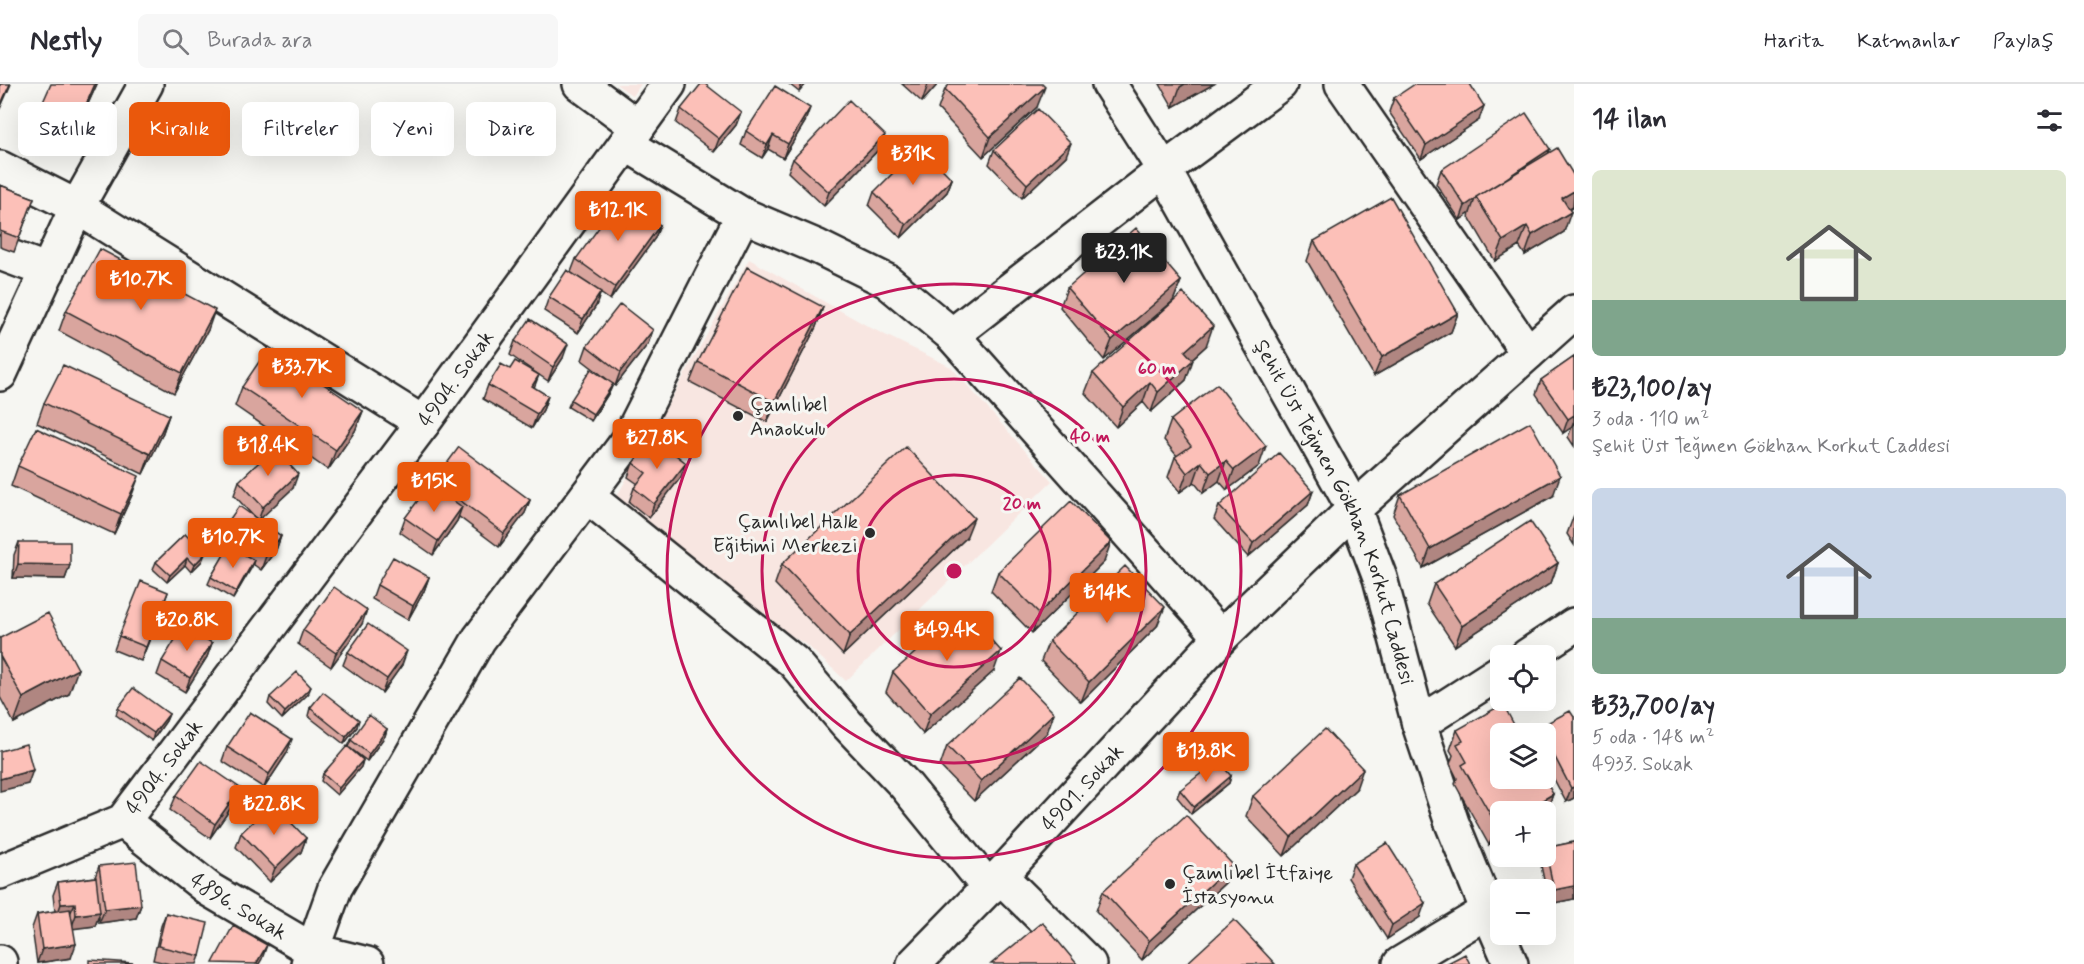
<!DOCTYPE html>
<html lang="tr">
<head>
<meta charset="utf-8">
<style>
  :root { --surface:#fff; --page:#f7f7f7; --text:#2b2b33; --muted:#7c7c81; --line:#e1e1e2; --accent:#ea580c }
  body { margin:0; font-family:Mynerve,sans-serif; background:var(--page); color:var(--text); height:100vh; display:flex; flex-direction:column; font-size:22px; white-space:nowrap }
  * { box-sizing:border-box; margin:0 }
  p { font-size:20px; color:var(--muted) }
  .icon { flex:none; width:33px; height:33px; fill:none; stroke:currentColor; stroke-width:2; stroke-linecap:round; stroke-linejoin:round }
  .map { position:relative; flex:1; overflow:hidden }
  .sheet { display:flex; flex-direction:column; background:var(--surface); width:510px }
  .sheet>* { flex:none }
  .hud { position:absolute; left:18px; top:18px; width:570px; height:54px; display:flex; gap:12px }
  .controls { position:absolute; left:1490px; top:561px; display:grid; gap:12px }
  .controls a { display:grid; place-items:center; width:66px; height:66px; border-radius:9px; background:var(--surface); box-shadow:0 6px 24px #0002; font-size:30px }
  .price { position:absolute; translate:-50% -51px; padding:0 14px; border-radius:6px; background:var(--accent); color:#fff; font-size:20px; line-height:39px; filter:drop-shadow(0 2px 3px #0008) }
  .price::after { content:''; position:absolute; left:50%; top:36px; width:18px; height:14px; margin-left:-9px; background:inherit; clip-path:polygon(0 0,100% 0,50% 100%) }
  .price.selected { background:#222; color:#fff }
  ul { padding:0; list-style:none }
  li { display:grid; align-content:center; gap:12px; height:318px; padding:0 18px }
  li span { display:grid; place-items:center; height:186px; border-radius:9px; color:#555 }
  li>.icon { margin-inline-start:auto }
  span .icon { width:108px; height:108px; fill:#fffc; stroke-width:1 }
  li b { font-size:26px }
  h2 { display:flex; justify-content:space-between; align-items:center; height:72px; padding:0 18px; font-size:26px }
  .chip { padding:0 21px; border-radius:9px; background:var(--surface); box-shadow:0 6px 24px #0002; font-size:21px; line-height:54px }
  .chip.selected { background:var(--accent); color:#fff }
  header { display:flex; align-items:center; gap:36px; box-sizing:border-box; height:84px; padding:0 30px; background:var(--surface); border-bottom:2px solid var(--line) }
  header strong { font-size:28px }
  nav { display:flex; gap:33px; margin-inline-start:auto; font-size:21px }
  .search { width:420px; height:54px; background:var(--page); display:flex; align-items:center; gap:15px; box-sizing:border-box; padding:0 21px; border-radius:9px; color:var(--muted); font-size:22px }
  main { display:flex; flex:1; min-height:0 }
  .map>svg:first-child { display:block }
  .built { fill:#f8e6e1 }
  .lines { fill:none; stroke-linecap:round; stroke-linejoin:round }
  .street-casing { stroke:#2b2b2b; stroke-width:38 }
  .secondary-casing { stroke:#2b2b2b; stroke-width:38 }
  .street { stroke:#f6f6f2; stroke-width:33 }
  .secondary { stroke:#f6f6f2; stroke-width:33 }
  .wall { fill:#d9a59e; stroke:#2b2b2b; stroke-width:1.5 }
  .shaded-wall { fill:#b08681; stroke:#2b2b2b; stroke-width:1.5 }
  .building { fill:#fcc0b8; stroke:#2b2b2b; stroke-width:1.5 }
  .ring { fill:none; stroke:#c2185b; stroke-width:3 }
  .poi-dot { fill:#2b2b2b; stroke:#f6f6f2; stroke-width:2 }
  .labels { text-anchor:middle; stroke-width:6; stroke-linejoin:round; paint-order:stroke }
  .street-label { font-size:21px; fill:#2b2b2b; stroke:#f6f6f2 }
  .poi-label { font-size:21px; fill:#2b2b2b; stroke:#f6f6f2; text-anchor:start }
  .centre { fill:#c2185b; stroke:#f6f6f2; stroke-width:3 }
  .ring-label { font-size:18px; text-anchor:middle; font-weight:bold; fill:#c2185b; stroke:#f6f6f2; stroke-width:6; stroke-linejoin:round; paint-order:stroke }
</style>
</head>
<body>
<header>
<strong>Nestly</strong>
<div class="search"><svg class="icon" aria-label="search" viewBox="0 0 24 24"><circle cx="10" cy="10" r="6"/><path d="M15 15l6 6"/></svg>Burada ara</div>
<nav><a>Harita</a><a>Katmanlar</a><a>Paylaş</a></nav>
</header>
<main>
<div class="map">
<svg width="1574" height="880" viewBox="0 0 1574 880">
  <rect width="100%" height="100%" fill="#f6f6f2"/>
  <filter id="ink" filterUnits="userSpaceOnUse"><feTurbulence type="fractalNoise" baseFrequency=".0167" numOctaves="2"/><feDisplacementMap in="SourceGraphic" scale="12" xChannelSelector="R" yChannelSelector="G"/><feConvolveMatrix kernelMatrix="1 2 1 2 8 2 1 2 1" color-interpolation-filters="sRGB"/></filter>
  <g filter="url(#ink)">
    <!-- built -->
    <path class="built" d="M616 0H641L633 12Z
      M749 175 871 244 951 283 1052 397 846 597 808 562 708 500 612 421Z"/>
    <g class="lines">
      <defs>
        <g id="street">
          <path d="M580 0 638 43"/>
          <path d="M1342 0 1528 269"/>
          <path d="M626 60 743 131 818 163 887 197 952 251 1221 553"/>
          <path d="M0 84 77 123 423 339"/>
          <path d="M0 169 48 187"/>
          <path d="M952 251 1164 86 1280 0"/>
          <path d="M0 290 77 123 146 0"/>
          <path d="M587 412 794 578 847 640 906 702 989 804"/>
          <path d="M1527 572 1574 541"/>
          <path d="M1419 640 1500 588"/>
          <path id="s1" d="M123 737 210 806 314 867 367 880"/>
          <path id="s2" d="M0 788 123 737 423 339 669 0"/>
          <path d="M1000 792 1089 880"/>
          <path d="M0 878V880"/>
          <path d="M308 880 335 804 479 555 628 357 743 131"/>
          <path id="s3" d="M914 880 1000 792 1221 553 1354 425 1574 228"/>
          <path d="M1400 880 1488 827"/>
        </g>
        <g id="secondary">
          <path id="s4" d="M1109 0 1164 86 1354 425 1380 494 1419 640 1452 739 1488 827 1511 880"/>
        </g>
      </defs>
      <!-- street casing -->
      <use href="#street" class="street-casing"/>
      <!-- secondary casing -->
      <use href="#secondary" class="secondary-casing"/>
      <!-- street -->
      <use href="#street" class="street"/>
      <!-- secondary -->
      <use href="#secondary" class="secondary"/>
    </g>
    <!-- wall -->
    <path class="wall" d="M97 0 71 57 34 40 39 27Z
      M789 0H806L799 8Z
      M902 0H938L922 18Z
      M1160 0H1214L1173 23Z
      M945 5 1037 23 983 73 938 25Z
      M1394 14 1479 36 1421 75 1389 28Z
      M681 25 741 28 736 41 714 68 676 39Z
      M805 38 783 74 768 65 762 74 741 61 746 47Z
      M880 64 824 122 788 88 793 75Z
      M1550 65 1549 68 1573 123 1569 126 1564 148 1525 171 1519 162 1495 177 1469 133 1470 129 1460 136 1436 100 1441 86Z
      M994 66 1066 72 1022 114 989 80Z
      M952 95 947 108 901 154 869 122 874 108Z
      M0 101 34 114 14 168 0 163Z
      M660 141 655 154 610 216 600 209 596 222 578 249 544 227 549 213 571 188 576 175Z
      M1314 157 1458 229 1451 248 1374 292 1307 177Z
      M1181 197 1173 217 1104 276 1060 223 1067 204Z
      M823 223 816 243 767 338 690 298 698 278Z
      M66 227 208 246 174 309 59 247Z
      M653 246 648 260 615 302 613 300 610 307 591 337 568 323 571 316 608 296 582 276 587 262Z
      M515 257 563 274 548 297 510 271Z
      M1206 262 1192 275 1186 296 1151 328 1143 318 1116 343 1085 309 1093 289Z
      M1574 273V362L1568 353 1572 343 1563 349 1536 310 1541 296Z
      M488 301 534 304 548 312 543 326 532 344 483 315Z
      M242 303 363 327 355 347 328 386 235 322Z
      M44 319 169 331 162 351 143 390 37 339Z
      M1171 336 1259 382 1227 406 1219 397 1203 409 1194 398 1180 408 1168 393 1175 373 1177 372 1164 356Z
      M633 379 681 393 649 434 629 418 634 404 638 400 628 393Z
      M18 382 132 411 114 450 11 402Z
      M239 397 293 404 258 436 281 452 276 466 261 486 253 480 233 515 208 500 211 493 229 463 220 456 225 442 254 433 234 411Z
      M434 397 530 416 525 429 499 463 459 433 457 437 433 471 400 448 405 434 432 401Z
      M1313 407 1308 421 1248 473 1214 435 1219 422Z
      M1400 411 1553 412 1423 484 1393 431Z
      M1574 431V461L1567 450Z
      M185 450 202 477 191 488 185 481 167 498 153 485 156 478Z
      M966 454 843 571 775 500 782 480Z
      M19 458 70 481 65 495 13 494 14 471Z
      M1104 478 1032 549 991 507 998 488Z
      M1558 479 1551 499 1455 562 1427 520 1434 500Z
      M429 493 424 507 408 536 372 515 377 501Z
      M168 508 141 577 114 566 119 552Z
      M362 540 331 583 298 560 303 546Z
      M1157 542 1081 618 1041 577 1049 557Z
      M0 554 69 610 14 639 0 613Z
      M212 559 207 573 185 608 157 591 162 577Z
      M348 568 402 581 382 609 343 581Z
      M994 587 923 650 886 608 893 588Z
      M308 610 282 635 268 620 270 613Z
      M118 624 169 630 166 637 152 657 116 631Z
      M310 624 357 643 344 660 308 632Z
      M1574 633V714L1566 718 1545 678V650H1537L1539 643Z
      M387 645 385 652 367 677 350 664 363 676 361 683 337 711 321 697 323 690 348 663 351 656Z
      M1457 646 1553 710 1546 730 1545 731V728H1500V755L1489 761 1455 700 1457 694 1450 680 1453 671 1450 666Z
      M1047 649 974 717 940 682 947 662Z
      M227 663 287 669 264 704 222 677Z
      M1231 692 1229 699 1191 730 1177 713 1180 706Z
      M1356 705 1284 772 1246 732 1253 712Z
      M176 712 235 718 210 754 170 726Z
      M241 749 306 754 301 768 270 798 236 763Z
      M1574 758V815L1549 820 1540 777 1542 772H1545V764Z
      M1353 780 1420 833 1387 855 1348 794Z
      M99 782 141 821 136 834 99 839V832L95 842 73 844 71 874 37 879 32 844 37 830 55 827 53 811 58 798 95 793Z
      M1225 799 1142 876 1096 827 1103 807Z
      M166 829 200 872 197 880H170L153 876 161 842Z"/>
    <!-- shaded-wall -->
    <path class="shaded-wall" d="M10 0H11L0 25V22Z
      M95 0H97L71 57 76 43Z
      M802 0H806L799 8Z
      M928 0H938L922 18Z
      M1185 0H1214L1173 23 1180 3Z
      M1045 3 1037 23 983 73 990 53Z
      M1484 22 1479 36 1421 75 1426 61Z
      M810 24 805 38 783 74 788 60Z
      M741 28 736 41 714 68 719 55Z
      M773 51 768 65 762 74 767 61Z
      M885 51 880 64 824 122 829 108Z
      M1071 59 1066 72 1022 114 1027 100Z
      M1550 65 1545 79 1476 114Z
      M952 95 947 108 901 154 906 141Z
      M1574 107 1573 123 1555 134 1562 114Z
      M1475 115 1470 129 1460 136 1465 122Z
      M1571 128 1564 148 1525 171 1532 151Z
      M660 141 655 154 610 216 615 203Z
      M1527 142 1519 162 1495 177 1503 157Z
      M1181 197 1173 217 1104 276 1112 256Z
      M601 208 596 222 578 249 583 235Z
      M823 223 816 243 767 338 774 318Z
      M215 226 208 246 174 309 182 289Z
      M1458 229 1451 248 1374 292 1382 273Z
      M1213 242 1206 262 1178 287 1185 267Z
      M653 246 648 260 615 302 620 288Z
      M568 260 563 274 548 297 553 283Z
      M1193 276 1186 296 1151 328 1158 308Z
      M539 291 534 304 532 302Z
      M1150 298 1143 318 1116 343 1123 323Z
      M613 300 610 307 591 337 593 330Z
      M548 312 543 326 532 344 537 330Z
      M363 327 355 347 328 386 336 366Z
      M169 331 162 351 143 390 150 370Z
      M1574 331V340L1573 339 1572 343 1563 349 1568 335Z
      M1266 362 1259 382 1227 406 1234 386Z
      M1226 377 1219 397 1203 409 1210 389Z
      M1201 378 1194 398 1180 408 1187 389Z
      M686 379 681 393 649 434 654 420Z
      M298 390 293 404 258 437 263 423Z
      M139 392 132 411 114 450 121 430Z
      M1560 392 1553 412 1423 484 1430 465Z
      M1313 407 1308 421 1248 473 1253 459Z
      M530 416 525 429 499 463 504 449Z
      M462 423 457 437 433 471 438 457Z
      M974 434 966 454 843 571 850 551Z
      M281 452 276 466 261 486 266 472Z
      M1111 458 1104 478 1032 549 1039 529Z
      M205 470 202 477 191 488 194 481Z
      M187 474 185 481 167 498 170 491Z
      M254 476 252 483 233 515 236 508Z
      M1558 479 1551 499 1455 562 1462 542Z
      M18 480 70 481 65 495 13 494Z
      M429 493 424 507 408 536 413 522Z
      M168 508 163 522 141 577 146 563Z
      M1165 523 1157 542 1081 618 1089 598Z
      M367 526 362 540 331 583 336 569Z
      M212 559 207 573 185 608 190 594Z
      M407 567 402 581 382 609 387 595Z
      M1001 567 994 587 923 650 930 630Z
      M78 585 69 610 14 639 23 614Z
      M311 603 308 610 282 635 285 628Z
      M1054 629 1047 649 974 717 981 697Z
      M169 630 166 637 152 657 154 649Z
      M359 636 357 643 344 660 346 653Z
      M387 645 385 652 367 677 369 670Z
      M292 655 287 669 264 704 269 690Z
      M363 676 361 683 337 711 339 704Z
      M1363 685 1356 705 1284 772 1291 753Z
      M33 686 28 700 0 707V695Z
      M1231 692 1229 699 1191 730 1194 723Z
      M1574 703V714L1566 718 1571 704Z
      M240 704 235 718 210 754 215 740Z
      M1553 710 1545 731V728H1522Z
      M1500 740V755L1489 761 1497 742Z
      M306 754 301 768 270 798 275 784Z
      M1232 780 1225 799 1142 876 1149 857Z
      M1574 802V815L1549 820 1554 806Z
      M75 819 69 832 56 834 61 820Z
      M1425 819 1420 833 1387 855 1392 841Z
      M141 821 136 834 99 839 105 825Z
      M100 828 95 842 71 845 76 831Z
      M76 860 71 874 37 879 42 865Z
      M267 861 262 875 259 880H256Z"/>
    <!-- building -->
    <path class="building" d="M0 0H10L0 22Z
      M51 0H95L76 43 39 27Z
      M701 0H705L741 28 719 55 681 25Z
      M950 0H1042L1045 3 990 53 945 5Z
      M1415 0H1470L1484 22 1426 61 1394 14Z
      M775 2 810 24 788 60 773 51 767 61 746 47Z
      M849 16 885 51 829 108 793 75Z
      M1038 25 1071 59 1027 100 994 66Z
      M1526 29 1550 65 1502 97 1476 113 1475 115 1465 122 1441 86Z
      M920 62 952 95 906 141 874 108Z
      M1557 64 1574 92V107L1562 114 1571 128 1532 151 1527 142 1503 157 1476 113Z
      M0 101 34 114 19 154 0 147Z
      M621 113 660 141 615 203 576 175Z
      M1391 113 1458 229 1382 273 1314 157Z
      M1136 144 1181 197 1112 256 1067 204Z
      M100 165 215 226 182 289 66 227Z
      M747 183 823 223 774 318 698 278Z
      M567 186 601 208 583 235 549 213Z
      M1183 209 1213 242 1185 267 1193 276 1158 308 1150 298 1123 323 1093 289Z
      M620 220 653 246 620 288 587 262Z
      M530 235 568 260 553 283 515 257Z
      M269 263 363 327 336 366 242 303Z
      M1574 273V331L1568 335 1541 296Z
      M515 277 539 291 532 302 548 312 537 330 488 301 501 280 510 285Z
      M63 281 169 331 150 370 44 319Z
      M591 285 613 300 593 330 571 316Z
      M1217 300 1266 362 1234 386 1226 377 1210 389 1201 378 1187 389 1175 373 1191 362 1171 336Z
      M1530 338 1560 392 1430 465 1400 411Z
      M36 344 139 392 121 430 18 382Z
      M653 353 686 379 654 420 634 404 646 389 633 379Z
      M459 363 530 416 504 449 434 397Z
      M906 363 974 434 850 551 782 480Z
      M274 364 298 390 263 423 239 397Z
      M1279 369 1313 407 1253 459 1219 422Z
      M430 400 462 423 438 457 405 434Z
      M1071 417 1111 458 1039 529 998 488Z
      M239 422 281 452 266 472 225 442Z
      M1530 437 1558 479 1462 542 1434 500Z
      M185 450 205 470 194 481 187 474 170 491 156 478Z
      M19 458H70V481L18 480Z
      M229 462 254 476 236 508 211 493Z
      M393 473 429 493 413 522 377 501Z
      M1125 482 1165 523 1089 598 1049 557Z
      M141 497 168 508 146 563 119 552Z
      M334 503 367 526 336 569 303 546Z
      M964 526 1001 567 930 630 893 588Z
      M48 529 78 585 23 614 0 572V554Z
      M368 540 407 567 387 595 348 568Z
      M184 541 212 559 190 594 162 577Z
      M297 588 311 603 285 628 270 613Z
      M1020 594 1054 629 981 697 947 662Z
      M133 604 169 630 154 649 118 624Z
      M323 608 359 636 346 653 310 624Z
      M1503 620 1519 650H1500V694H1544L1553 710 1522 728H1500V740L1497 742 1462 681 1467 678 1457 660 1463 657 1457 646Z
      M1570 627 1574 633V703L1571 704 1545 654V650H1542L1539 643Z
      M250 628 292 655 269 690 227 663Z
      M369 631 387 645 369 670 351 656Z
      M1325 645 1363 685 1291 753 1253 712Z
      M26 660 33 686 0 695V667Z
      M347 662 363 676 339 704 323 690Z
      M1218 676 1231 692 1194 723 1180 706Z
      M201 677 240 704 215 740 176 712Z
      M272 719 306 754 275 784 241 749Z
      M1186 731 1232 780 1149 857 1103 807Z
      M1574 758V802L1554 806 1545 764Z
      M1387 759 1425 819 1392 841 1353 780Z
      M136 778 141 821 105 825 99 782Z
      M96 793 100 828 76 831 75 819 61 820 58 798Z
      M70 825 76 860 42 865 37 830Z
      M166 829 208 839 200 872 158 862Z
      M1234 836 1275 880H1186Z
      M1042 838 1077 880H991Z
      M233 842 267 861 256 880 213 879Z
      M1465 870 1470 880H1446Z
      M89 876 133 879V880H89Z"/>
  </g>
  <!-- distance rings -->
  <g class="ring">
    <circle cx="954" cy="487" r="96"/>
    <circle cx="954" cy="487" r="192"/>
    <circle cx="954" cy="487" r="287"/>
  </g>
  <!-- markers -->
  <g class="poi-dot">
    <circle cx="738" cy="332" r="6"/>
    <circle cx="870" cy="449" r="6"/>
    <circle cx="1170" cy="800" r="6"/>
  </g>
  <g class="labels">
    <!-- street labels -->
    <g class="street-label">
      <text dy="7" stroke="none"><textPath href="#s2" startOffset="687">4904. Sokak</textPath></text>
      <text dy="7" stroke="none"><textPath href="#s4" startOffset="486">Şehit Üst Teğmen Gökhan Korkut Caddesi</textPath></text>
      <text dy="7" stroke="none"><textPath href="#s2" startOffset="201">4904. Sokak</textPath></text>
      <text dy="7" stroke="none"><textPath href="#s3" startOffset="244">4901. Sokak</textPath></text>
      <text dy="7" stroke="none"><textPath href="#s1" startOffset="144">4896. Sokak</textPath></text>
    </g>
    <!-- poi labels -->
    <g class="poi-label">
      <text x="750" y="327">Çamlıbel<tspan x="750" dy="24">Anaokulu</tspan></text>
      <text x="858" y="444" text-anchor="end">Çamlıbel Halk<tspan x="858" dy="24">Eğitimi Merkezi</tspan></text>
      <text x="1182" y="795">Çamlıbel İtfaiye<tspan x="1182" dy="24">İstasyonu</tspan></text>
    </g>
  </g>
  <circle cx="954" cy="487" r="9" class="centre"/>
  <g class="ring-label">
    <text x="1157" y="290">60 m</text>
    <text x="1090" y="358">40 m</text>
    <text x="1022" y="425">20 m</text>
  </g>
</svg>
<div class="controls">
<a><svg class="icon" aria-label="locate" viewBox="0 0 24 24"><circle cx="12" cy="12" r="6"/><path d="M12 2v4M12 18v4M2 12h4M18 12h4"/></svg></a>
<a><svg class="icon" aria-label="layers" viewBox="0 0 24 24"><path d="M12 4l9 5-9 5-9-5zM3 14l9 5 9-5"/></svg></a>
<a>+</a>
<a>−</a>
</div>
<b class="price" style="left:913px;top:102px">₺31K</b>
<b class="price" style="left:618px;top:158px">₺12.1K</b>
<b class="price selected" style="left:1124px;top:200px">₺23.1K</b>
<b class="price" style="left:141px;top:227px">₺10.7K</b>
<b class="price" style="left:302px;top:315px">₺33.7K</b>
<b class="price" style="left:657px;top:386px">₺27.8K</b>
<b class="price" style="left:268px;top:393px">₺18.4K</b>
<b class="price" style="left:434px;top:429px">₺15K</b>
<b class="price" style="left:233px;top:485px">₺10.7K</b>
<b class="price" style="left:1107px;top:540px">₺14K</b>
<b class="price" style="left:187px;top:568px">₺20.8K</b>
<b class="price" style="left:947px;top:578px">₺49.4K</b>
<b class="price" style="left:1206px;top:699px">₺13.8K</b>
<b class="price" style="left:274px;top:752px">₺22.8K</b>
<div class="hud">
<a class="chip">Satılık</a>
<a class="chip selected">Kiralık</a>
<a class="chip">Filtreler</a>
<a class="chip">Yeni</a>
<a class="chip">Daire</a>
</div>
</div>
<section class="sheet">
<h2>14 ilan<svg class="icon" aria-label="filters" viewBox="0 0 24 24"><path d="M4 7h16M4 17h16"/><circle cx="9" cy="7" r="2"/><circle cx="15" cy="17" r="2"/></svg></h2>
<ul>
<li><span style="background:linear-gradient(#dfe7d0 70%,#7fa58c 0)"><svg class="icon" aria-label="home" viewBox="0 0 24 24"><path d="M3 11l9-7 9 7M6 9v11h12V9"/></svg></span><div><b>₺23,100/ay</b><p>3 oda · 110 m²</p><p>Şehit Üst Teğmen Gökhan Korkut Caddesi</p></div></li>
<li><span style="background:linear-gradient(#c9d6e8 70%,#7fa58c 0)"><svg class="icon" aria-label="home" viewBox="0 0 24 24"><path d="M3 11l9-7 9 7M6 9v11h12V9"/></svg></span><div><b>₺33,700/ay</b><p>5 oda · 148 m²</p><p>4933. Sokak</p></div></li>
</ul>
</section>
</main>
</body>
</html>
